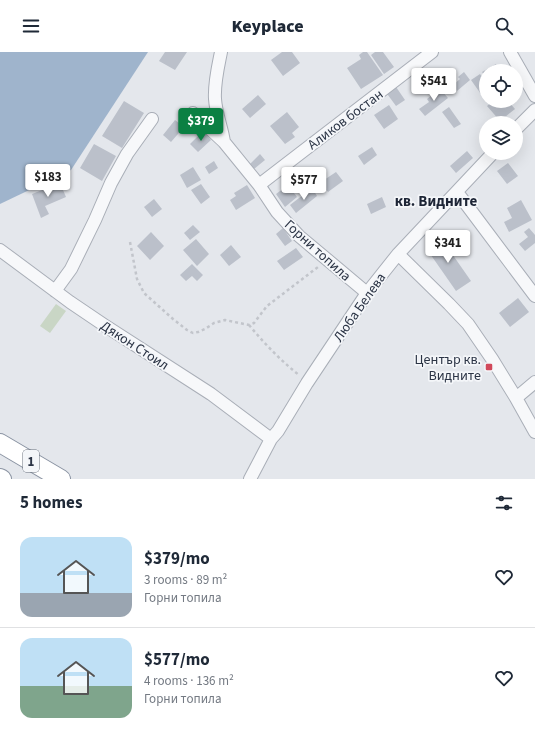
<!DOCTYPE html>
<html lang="en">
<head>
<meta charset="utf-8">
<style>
  :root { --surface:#fff; --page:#f2f2f3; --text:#1f2937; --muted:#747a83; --line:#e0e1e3; --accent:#0b8043 }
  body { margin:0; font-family:"Source Sans 3",sans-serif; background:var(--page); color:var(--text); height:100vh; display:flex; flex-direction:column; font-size:15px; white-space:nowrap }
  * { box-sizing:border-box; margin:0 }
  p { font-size:13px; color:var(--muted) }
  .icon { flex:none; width:22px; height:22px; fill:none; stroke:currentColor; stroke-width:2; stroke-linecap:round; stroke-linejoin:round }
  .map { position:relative; height:427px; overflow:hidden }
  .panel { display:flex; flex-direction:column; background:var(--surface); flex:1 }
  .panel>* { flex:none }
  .controls { position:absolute; left:479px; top:12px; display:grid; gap:8px }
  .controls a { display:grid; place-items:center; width:44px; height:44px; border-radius:50%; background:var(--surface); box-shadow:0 4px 16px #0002; font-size:20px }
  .price { position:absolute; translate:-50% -34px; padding:0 9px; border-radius:4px; background:#fff; color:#222; font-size:13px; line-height:26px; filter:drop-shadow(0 1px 2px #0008) }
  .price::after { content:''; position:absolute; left:50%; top:24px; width:12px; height:9px; margin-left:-6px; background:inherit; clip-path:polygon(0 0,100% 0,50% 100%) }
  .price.active { background:var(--accent); color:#fff }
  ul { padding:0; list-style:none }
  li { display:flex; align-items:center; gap:12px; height:100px; padding:0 20px }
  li+li { border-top:1px solid var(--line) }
  li span { display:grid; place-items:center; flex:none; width:112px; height:80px; border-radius:12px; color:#555 }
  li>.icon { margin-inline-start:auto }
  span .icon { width:48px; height:48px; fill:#fffc; stroke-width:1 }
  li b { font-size:17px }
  h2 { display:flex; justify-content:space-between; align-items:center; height:48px; padding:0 20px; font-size:17px }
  header { display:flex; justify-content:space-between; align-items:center; height:52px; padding:0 20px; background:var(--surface); font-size:18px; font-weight:800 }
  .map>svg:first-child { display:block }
  .green { fill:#c9d6c5 }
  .water { fill:#9fb4cc }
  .building { fill:#bbc0ca }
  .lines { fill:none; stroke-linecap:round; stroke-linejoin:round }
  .minor-casing { stroke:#a9aeb7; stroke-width:14 }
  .highway-casing { stroke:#8b94a3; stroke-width:20 }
  .path { stroke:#c2c5cb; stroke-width:2.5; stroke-dasharray:3 3; stroke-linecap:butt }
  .minor { stroke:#f7f8fa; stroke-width:12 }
  .highway { stroke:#fff; stroke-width:18 }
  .poi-dot { fill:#d1495b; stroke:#f4f6f9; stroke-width:1.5 }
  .labels { text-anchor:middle; stroke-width:3.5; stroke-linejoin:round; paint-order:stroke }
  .shield { fill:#f4f6f9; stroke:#676e7b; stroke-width:1 }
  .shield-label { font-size:13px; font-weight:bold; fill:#2b3445 }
  .street-label { font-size:14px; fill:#2b3445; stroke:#f4f6f9 }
  .poi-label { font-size:14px; fill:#2b3445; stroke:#f4f6f9; text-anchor:end }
  .neighbourhood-label { font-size:15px; font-weight:bold; fill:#1d2536; stroke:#f4f6f9 }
</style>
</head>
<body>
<header><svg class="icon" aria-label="menu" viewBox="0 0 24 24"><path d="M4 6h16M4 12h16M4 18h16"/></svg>Keyplace<svg class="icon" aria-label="search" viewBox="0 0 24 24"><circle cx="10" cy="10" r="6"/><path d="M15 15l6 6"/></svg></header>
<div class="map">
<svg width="535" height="427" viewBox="0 0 535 427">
  <rect width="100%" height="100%" fill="#e4e7ec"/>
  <!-- green -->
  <path class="green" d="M56 252 66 259 50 281 40 274Z"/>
  <!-- water -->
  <path class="water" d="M0 0H148L71 118 0 152Z"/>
  <!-- building -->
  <path class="building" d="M165 0H187L175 18 159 9Z
    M282 0H292L300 11 283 24 271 8Z
    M363 0H367L383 23 361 37 347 16 361 7 359 3Z
    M375 0H383L394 15 384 22 371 3Z
    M496 12 500 19H486V25L482 20Z
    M464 20 470 28 457 39 453 33 460 27 458 25Z
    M480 22 486 30V43L483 45 471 28Z
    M394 32 405 48 396 54 385 39Z
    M440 37 448 46 425 64 419 57 429 50 427 47Z
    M258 43 266 52 250 66 242 57Z
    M124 49 144 61 122 96 102 84Z
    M493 49H508L515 57 500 69 487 54Z
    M389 53 398 67 384 77 374 63Z
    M449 55 461 72 454 76 442 60Z
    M287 60 299 75 292 81 295 85 285 92 270 74Z
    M175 68 184 75 171 90 163 83Z
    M203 79 211 88 198 100 190 92Z
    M94 92 116 104 102 129 80 116Z
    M372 95 377 103 364 113 358 104Z
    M467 99 473 106 456 121 450 114Z
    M260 102 265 108 254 117 250 112Z
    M214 109 218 116 209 122 205 115Z
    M508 111 518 124 507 132 497 119Z
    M193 115 201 128 187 136 180 123Z
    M336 120 343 129 328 140 321 130Z
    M60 131 66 145 45 154 49 162 41 166 32 142Z
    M201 132 210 145 201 152 191 138Z
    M247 133 255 146 236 158 230 148 236 144 234 141Z
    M288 133 297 145 285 155 276 142Z
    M312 136 317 144 296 161 290 153Z
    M382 145 386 155 371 162 367 152Z
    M154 147 162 157 152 165 144 155Z
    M521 148 532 168 509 180 504 170 512 166 507 156Z
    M193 173 200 180 190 188 184 181Z
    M283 176 292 189 285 194 276 182Z
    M529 176 535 183V191L525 199 519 192 528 185 524 180Z
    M151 180 164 194 150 208 137 194Z
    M441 186 471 229 456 239 426 196Z
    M196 187 209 202 197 214 183 198Z
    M231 193 241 205 229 214 220 203Z
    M296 196 303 205 284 218 277 209Z
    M192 212 203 223 197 229 192 224 186 229 180 223Z
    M518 246 529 260 510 275 499 261Z"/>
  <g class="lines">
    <defs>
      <path id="minor" d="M221 0C218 15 214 31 215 47 216 62 222 76 224 90
        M510 0 535 44
        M193 61 224 90 259 133 277 160 299 184 367 241
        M516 77 535 58
        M259 133 432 0
        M457 140 535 244
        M0 198 70 250 104 273 211 342 271 387
        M398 202 449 252 468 272 492 307 516 346 535 380
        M55 239 71 217 95 168 111 131 127 102 152 67
        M516 346 535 330
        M250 427 271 387 278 379 307 331 367 241 398 202 493 101"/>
      <path id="highway" d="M0 391 61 427
        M0 426 2 427"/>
    </defs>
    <!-- minor casing -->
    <use href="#minor" class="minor-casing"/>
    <!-- highway casing -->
    <use href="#highway" class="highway-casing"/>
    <!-- path -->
    <path class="path" d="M130 190 137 227 144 241 173 267 187 278 193 281 198 280 205 277 214 271 225 268 249 273 254 271 267 254 318 215
      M249 273C264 291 280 308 299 323"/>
    <!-- minor -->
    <use href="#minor" class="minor"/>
    <!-- highway -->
    <use href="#highway" class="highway"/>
  </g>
  <!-- markers -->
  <rect class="poi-dot" x="485" y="311" width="8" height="8" rx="2"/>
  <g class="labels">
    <!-- shield labels -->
    <rect class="shield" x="23" y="398" width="16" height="22" rx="3"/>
    <g class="shield-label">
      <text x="31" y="414">1</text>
    </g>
    <!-- street labels -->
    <g class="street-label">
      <text transform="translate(345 67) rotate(-37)" y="5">Аликов бостан</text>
      <text transform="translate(318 198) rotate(42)" y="5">Горни топила</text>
      <text transform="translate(359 255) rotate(-55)" y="5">Люба Белева</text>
      <text transform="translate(135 293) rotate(33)" y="5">Дякон Стоил</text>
    </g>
    <!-- poi labels -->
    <g class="poi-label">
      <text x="481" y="312">Център кв.<tspan x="481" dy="16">Видните</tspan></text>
    </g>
    <!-- neighbourhood labels -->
    <g class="neighbourhood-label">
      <text x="436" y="154">кв. Видните</text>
    </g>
  </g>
</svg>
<div class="controls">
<a><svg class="icon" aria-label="locate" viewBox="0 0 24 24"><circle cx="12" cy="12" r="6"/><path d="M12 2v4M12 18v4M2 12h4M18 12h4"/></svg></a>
<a><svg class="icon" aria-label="layers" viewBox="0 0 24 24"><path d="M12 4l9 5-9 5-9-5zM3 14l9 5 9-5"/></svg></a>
</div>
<b class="price" style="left:434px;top:50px">$541</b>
<b class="price active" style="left:201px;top:90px">$379</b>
<b class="price" style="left:48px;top:146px">$183</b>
<b class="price" style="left:304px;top:149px">$577</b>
<b class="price" style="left:448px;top:212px">$341</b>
</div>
<section class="panel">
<h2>5 homes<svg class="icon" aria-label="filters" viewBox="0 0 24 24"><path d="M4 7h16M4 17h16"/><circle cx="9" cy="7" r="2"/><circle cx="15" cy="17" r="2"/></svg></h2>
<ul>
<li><span style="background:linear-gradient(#bfe0f5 70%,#9aa5b1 0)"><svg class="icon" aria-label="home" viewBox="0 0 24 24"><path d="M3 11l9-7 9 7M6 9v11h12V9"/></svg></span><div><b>$379/mo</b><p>3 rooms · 89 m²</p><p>Горни топила</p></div><svg class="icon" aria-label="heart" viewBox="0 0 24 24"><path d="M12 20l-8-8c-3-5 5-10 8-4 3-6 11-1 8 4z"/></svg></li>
<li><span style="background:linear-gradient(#bfe0f5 60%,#7fa58c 0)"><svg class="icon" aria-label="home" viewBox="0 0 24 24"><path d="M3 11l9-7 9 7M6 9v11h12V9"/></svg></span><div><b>$577/mo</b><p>4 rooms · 136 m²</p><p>Горни топила</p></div><svg class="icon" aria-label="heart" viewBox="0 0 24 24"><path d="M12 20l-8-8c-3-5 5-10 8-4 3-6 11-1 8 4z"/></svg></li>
</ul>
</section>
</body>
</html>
